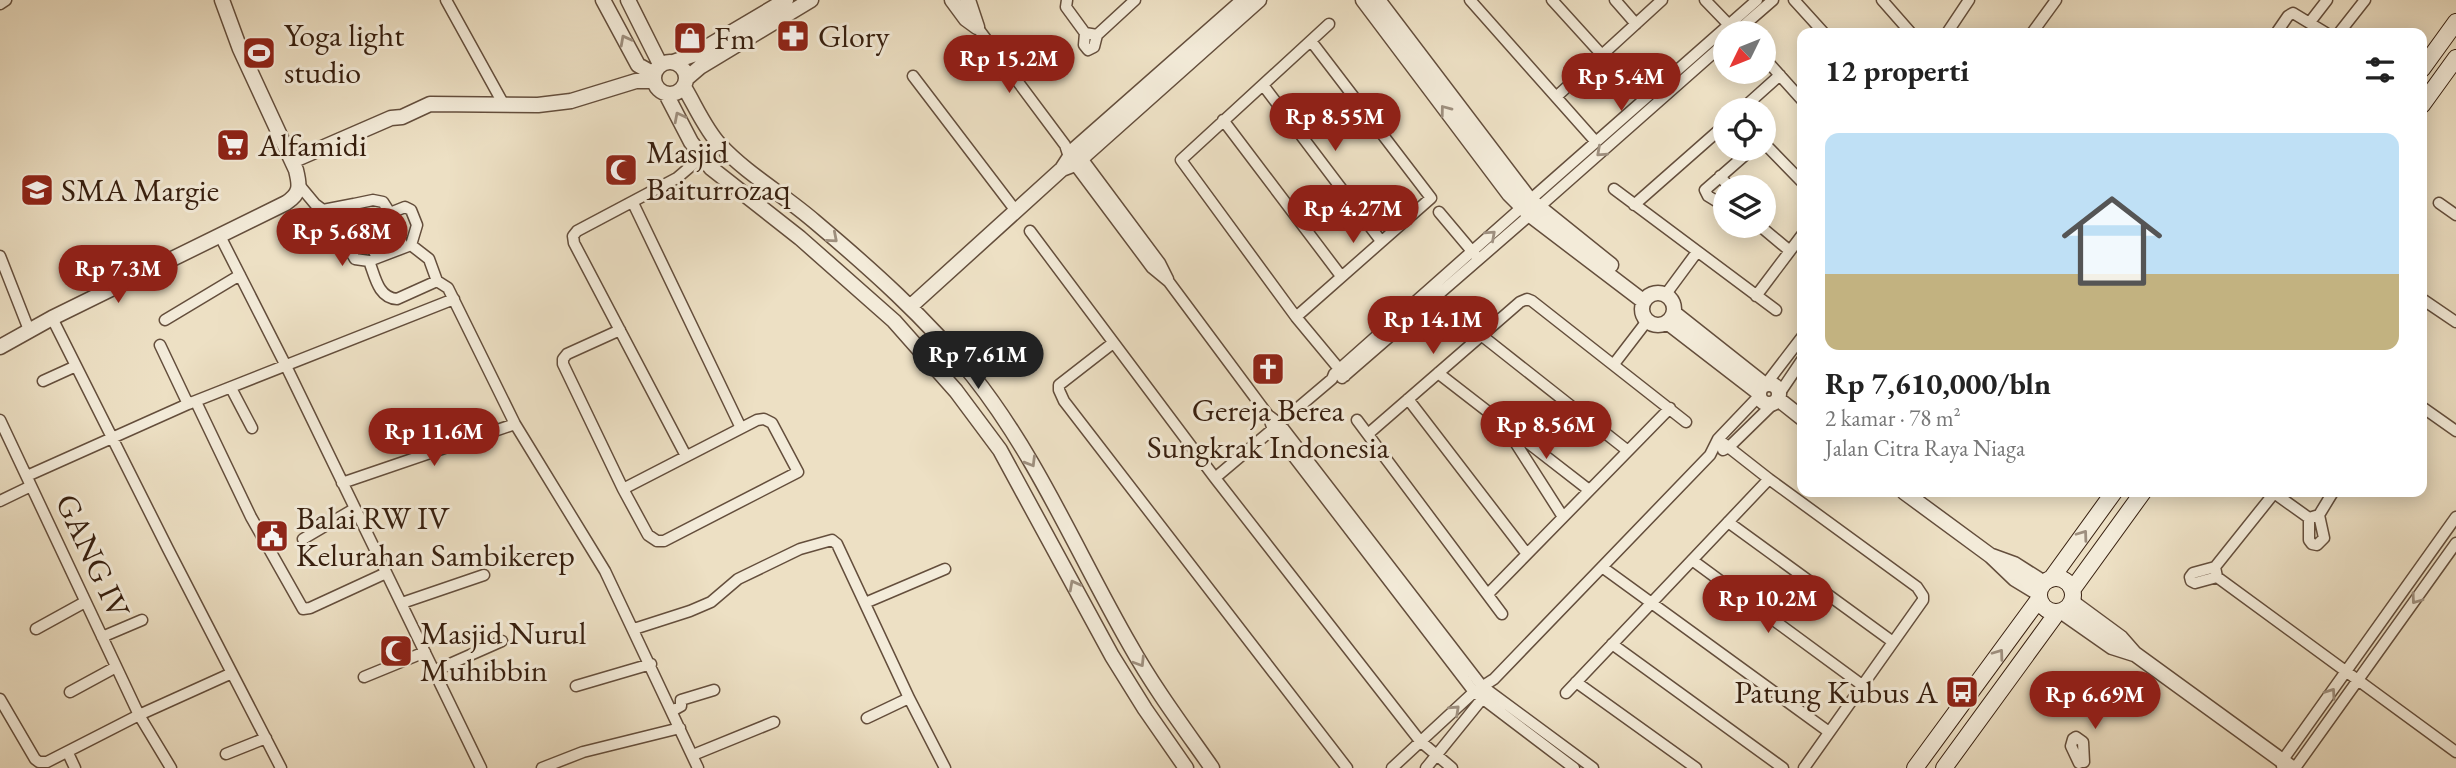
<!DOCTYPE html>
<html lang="id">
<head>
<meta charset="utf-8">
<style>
  :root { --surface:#fff; --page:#f6f6f6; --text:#222; --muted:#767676; --line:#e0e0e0; --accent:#8f2418 }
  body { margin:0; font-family:"EB Garamond",serif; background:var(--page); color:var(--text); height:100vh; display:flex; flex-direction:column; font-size:26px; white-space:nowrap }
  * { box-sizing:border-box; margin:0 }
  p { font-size:23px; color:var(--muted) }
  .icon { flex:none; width:38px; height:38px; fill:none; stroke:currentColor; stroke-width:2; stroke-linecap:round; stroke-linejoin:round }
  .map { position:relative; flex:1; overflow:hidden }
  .sheet { position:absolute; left:1797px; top:28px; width:630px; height:469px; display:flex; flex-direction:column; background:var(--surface); border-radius:14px; box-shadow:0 4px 18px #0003 }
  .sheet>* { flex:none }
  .needle { width:46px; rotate:227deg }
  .tools { position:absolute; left:1713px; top:21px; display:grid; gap:14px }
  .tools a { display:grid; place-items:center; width:63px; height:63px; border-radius:50%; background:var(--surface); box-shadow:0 4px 18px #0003; font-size:35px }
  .price { position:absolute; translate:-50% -60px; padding:0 16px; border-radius:24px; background:var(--accent); color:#fff; font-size:23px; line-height:46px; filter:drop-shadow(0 2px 4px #0008) }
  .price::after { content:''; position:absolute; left:50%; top:42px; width:21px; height:16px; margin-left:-10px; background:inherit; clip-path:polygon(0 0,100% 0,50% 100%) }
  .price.on { background:#222; color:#fff }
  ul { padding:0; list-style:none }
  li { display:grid; align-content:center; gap:14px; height:371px; padding:0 28px }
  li+li { border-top:2px solid var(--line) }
  li span { display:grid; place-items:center; height:217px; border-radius:14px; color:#555 }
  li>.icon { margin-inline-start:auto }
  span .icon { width:126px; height:126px; fill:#fffc; stroke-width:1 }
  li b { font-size:30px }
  h2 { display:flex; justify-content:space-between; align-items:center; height:84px; padding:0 28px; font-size:30px }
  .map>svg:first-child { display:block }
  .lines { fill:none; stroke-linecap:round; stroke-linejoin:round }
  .minor-casing { stroke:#644e3c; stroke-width:13 }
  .tertiary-casing { stroke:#644e3c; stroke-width:17 }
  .secondary-casing { stroke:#361e0e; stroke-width:18 }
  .minor { stroke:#f3ebd9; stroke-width:10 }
  .tertiary { stroke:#f3ebd9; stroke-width:14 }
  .secondary { stroke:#f3ebd9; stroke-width:16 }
  .oneway { stroke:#9e8f7e }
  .labels { text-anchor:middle; stroke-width:6; stroke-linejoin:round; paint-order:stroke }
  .poi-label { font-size:32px; fill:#361e0e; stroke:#f3ebd9; text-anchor:start }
  .street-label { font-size:32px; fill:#361e0e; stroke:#f3ebd9 }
</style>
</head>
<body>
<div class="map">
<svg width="2456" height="768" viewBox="0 0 2456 768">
  <rect width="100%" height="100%" fill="#ede0c4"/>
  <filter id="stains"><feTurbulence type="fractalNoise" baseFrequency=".00286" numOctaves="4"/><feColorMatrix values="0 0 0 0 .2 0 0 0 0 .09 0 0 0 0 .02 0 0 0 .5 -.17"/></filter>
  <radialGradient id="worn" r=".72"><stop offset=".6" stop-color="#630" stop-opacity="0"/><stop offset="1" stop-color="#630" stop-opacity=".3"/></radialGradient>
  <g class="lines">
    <defs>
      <path id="minor" d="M446 0 504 105
        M1067 0 1066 7 1085 33 1097 35 1135 0
        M1470 0 1596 142
        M1552 0 1602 55
        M1615 0 1636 24
        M1705 0 1732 28
        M1794 0 1824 33
        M1882 0 1911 33
        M0 4 6 0
        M2310 22 2327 0
        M1329 24 1181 160 1296 317 1345 376
        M977 27 1065 145 1069 157 1152 268 1169 282 1268 415
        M2277 32 2288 16 2293 13 2326 33
        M1085 33 1084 45 1088 50 1094 47 1097 35
        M1735 33 1773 0
        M1947 33 1969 0
        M2032 33 2056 0
        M2339 33 2365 0
        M1768 62 1802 100
        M913 76 1016 211
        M1263 85 1381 241
        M1556 97 1662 0
        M1741 110 1780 75
        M1223 120 1341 276
        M1764 143 1802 182
        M1078 153 1160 263 1168 279
        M1720 176 1729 187
        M300 186 315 204 323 210 354 204 361 222 349 229 345 234 351 252 355 259 369 261 411 245 429 259 437 281
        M1614 189 1776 310
        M1530 200 1757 0
        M633 203 741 428
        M2439 203 2456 215
        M354 204 373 200 383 202 390 213 403 246
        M1634 205 1726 124
        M1726 207 1708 196 1705 190 1752 149
        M1538 208 1726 42
        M1439 212 1476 256
        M390 213 405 207 411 210 417 225 411 245
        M361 222 377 258
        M1760 226 1790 251
        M1030 231 1215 478 1420 741 1452 768
        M220 236 286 366 481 768
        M0 256 29 330
        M369 261C375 276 378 298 397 299L437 281 448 288 515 424 605 571 698 768
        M1666 294 1697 252
        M1756 296 1802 235
        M2422 299 2456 322
        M1296 317 1431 198 1311 41
        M52 318 168 549 281 768
        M165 320 240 275
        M620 330 567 354 563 359V364L623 489 648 535 657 541H664L798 472 772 423 764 419 757 420 623 489
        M1481 335 1628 451
        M1113 343 1059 385V390L1064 401 1347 768
        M160 345 188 404
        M1614 364 1647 321
        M1438 373 1589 490
        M1342 378 1530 215
        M43 381 76 366
        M1766 384 1802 337
        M231 388 252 428
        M1779 394 1802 360
        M1408 399 1527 554
        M196 402 251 517 303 609 310 608 386 573
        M2422 407 2456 431
        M0 420 139 715 171 768
        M1357 420 1502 614
        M1508 431 1563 517
        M1368 434 1520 302 1527 299 1532 301 1686 422
        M1718 439 1769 479 1917 587 1923 596V600L1804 768
        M1723 450 1729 447 1773 404
        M686 456 574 243 573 236 577 231 677 178 718 143
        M27 476 188 404 454 299
        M1215 478 1332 379 1334 374 1345 364 1522 207
        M342 483 515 424
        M2274 493 2309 518 2319 515 2333 492
        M0 501 31 486
        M2309 518V540L2312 544 2317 545 2324 538 2319 515
        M1728 522 1893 642
        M303 539 354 509
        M1692 560 1862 685
        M1602 567 1829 732
        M2215 567 2217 577 2456 752
        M2217 577 2195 583 2191 581 2190 577 2193 573 2215 567 2275 492
        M1488 594 1670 408
        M402 603 484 575
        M865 603 945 569
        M36 629 85 602
        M634 629 690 611 711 602 738 579 800 549 832 540 837 544 909 698 945 768
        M102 637 142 620
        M1612 644 1783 768
        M434 671 502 641
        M364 677 425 652
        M1576 682 1696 768
        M576 686 651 664
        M70 692 116 667
        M1566 693 1769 479
        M0 699 35 759 39 762H47L139 715 232 673
        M672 711 681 706V700L714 690
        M867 718 909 698
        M68 753 75 768
        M226 754 266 738
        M693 755 774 722
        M2079 763 2071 746 2073 739 2076 737 2083 742 2084 762
        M2282 766V761L2456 517
        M542 768 583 752 680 728
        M1392 768 1474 692 1494 679 1710 455 1718 439 1759 396
        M1426 768 1486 694
        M1574 768 1474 692 1273 430 1268 415 1280 424 1482 686 1593 768
        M2295 768 2456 543"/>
      <path id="tertiary" d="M603 0 638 65 654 74
        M628 0 660 64
        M952 0 966 19 977 27 968 0
        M1363 0 1509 194 1530 215 1643 301
        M1378 0 1530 200 1611 265
        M654 78a16 16 0 1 1 32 0a16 16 0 1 1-32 0Z
        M673 62 693 55 786 0
        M686 79 700 67 811 0
        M684 87C695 105 705 129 720 145 747 174 784 195 814 221 871 269 926 318 973 376 1038 458 1078 555 1130 645 1154 688 1184 728 1212 768
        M666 94 691 142 711 168 800 238 894 321 956 391 1000 450 1112 656 1145 709 1186 768
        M292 161 391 118 402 117 430 104 538 105 571 101 636 81H654
        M1062 169 1075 164 1259 0
        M1642 309a16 16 0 1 1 32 0a16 16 0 1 1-32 0Z
        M911 306 1062 169 1075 149 1244 0
        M1674 313 1765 385
        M1667 322 1759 393
        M0 347 52 318 286 203C301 193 300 186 296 170L240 49 222 0
        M1759 394a10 10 0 1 1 20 0a10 10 0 1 1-20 0Z
        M1778 399 1802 418
        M1904 492 1991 556 2015 579 2038 593
        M1992 556 2014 564 2044 583
        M2072 602 2121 638 2135 654 2292 768
        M2062 612 2112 647 2134 654"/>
      <path id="secondary" d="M2422 69 2456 22
        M2422 105 2456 58
        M2039 595a17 17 0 1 1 34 0a17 17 0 1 1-34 0Z
        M2051 579 2114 492
        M2072 590 2143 492
        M1915 768 2039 599
        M1944 768 2057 613"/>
    </defs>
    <!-- minor casing -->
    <use href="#minor" class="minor-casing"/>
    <!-- tertiary casing -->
    <use href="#tertiary" class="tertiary-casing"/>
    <!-- secondary casing -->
    <use href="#secondary" class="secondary-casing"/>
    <!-- minor -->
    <use href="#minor" class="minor"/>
    <!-- tertiary -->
    <use href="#tertiary" class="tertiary"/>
    <!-- secondary -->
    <use href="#secondary" class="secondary"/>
  </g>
  <!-- one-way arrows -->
  <defs><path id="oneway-chevron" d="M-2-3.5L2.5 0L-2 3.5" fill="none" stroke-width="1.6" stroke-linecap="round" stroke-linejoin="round" transform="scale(1.75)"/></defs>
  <g class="oneway">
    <use href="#oneway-chevron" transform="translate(625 40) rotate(-118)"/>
    <use href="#oneway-chevron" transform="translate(1445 110) rotate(-127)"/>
    <use href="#oneway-chevron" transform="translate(679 117) rotate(-117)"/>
    <use href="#oneway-chevron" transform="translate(1601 152) rotate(138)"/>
    <use href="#oneway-chevron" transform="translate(1491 235) rotate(-42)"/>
    <use href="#oneway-chevron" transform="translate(833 238) rotate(41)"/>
    <use href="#oneway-chevron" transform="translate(1031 462) rotate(59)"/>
    <use href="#oneway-chevron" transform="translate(2083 535) rotate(-54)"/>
    <use href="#oneway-chevron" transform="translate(1074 585) rotate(-118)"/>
    <use href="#oneway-chevron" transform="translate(2416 599) rotate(126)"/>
    <use href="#oneway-chevron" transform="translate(1999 654) rotate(-54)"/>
    <use href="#oneway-chevron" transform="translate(1140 662) rotate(58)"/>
    <use href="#oneway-chevron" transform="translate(2331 693) rotate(-55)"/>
    <use href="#oneway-chevron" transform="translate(1455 710) rotate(-43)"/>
  </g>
  <!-- icons -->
  <defs>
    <symbol id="pharmacy-square" viewBox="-11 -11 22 22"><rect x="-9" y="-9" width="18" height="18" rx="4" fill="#8f2418" stroke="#f3ebd9"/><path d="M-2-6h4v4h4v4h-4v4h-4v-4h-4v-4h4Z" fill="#fff"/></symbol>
    <symbol id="shop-square" viewBox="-11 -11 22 22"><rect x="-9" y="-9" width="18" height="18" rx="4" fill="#8f2418" stroke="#f3ebd9"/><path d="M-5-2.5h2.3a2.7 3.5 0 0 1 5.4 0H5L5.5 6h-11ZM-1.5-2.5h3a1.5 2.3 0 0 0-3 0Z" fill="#fff"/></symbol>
    <symbol id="stadium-square" viewBox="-11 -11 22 22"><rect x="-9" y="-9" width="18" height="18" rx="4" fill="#8f2418" stroke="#f3ebd9"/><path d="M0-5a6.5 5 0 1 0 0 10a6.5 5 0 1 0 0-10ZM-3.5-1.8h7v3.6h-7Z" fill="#fff"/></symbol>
    <symbol id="supermarket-square" viewBox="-11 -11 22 22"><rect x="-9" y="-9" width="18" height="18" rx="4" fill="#8f2418" stroke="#f3ebd9"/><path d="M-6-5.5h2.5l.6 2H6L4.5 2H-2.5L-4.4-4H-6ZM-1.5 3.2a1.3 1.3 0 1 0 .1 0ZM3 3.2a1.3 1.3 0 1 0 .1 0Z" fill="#fff"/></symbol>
    <symbol id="mosque-square" viewBox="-11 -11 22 22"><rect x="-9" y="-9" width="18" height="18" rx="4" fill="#8f2418" stroke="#f3ebd9"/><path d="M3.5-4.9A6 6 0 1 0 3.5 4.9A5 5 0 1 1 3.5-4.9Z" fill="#fff"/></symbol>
    <symbol id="school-square" viewBox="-11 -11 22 22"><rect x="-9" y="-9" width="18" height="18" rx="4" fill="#8f2418" stroke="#f3ebd9"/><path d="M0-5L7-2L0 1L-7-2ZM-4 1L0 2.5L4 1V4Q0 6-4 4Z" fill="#fff"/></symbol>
    <symbol id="church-square" viewBox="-11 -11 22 22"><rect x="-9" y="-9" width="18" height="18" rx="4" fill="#8f2418" stroke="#f3ebd9"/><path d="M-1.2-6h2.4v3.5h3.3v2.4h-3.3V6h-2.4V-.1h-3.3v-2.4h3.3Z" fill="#fff"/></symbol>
    <symbol id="civic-square" viewBox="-11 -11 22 22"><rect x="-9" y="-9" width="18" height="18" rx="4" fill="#8f2418" stroke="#f3ebd9"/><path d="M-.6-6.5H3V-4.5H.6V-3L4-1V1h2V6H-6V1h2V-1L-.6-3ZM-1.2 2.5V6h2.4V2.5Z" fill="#fff"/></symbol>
    <symbol id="bus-square" viewBox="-11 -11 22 22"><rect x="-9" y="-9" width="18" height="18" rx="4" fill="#8f2418" stroke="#f3ebd9"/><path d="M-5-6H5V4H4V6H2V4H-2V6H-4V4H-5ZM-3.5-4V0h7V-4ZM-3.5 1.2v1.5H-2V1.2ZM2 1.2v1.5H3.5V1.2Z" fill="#fff"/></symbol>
  </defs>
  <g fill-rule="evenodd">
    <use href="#pharmacy-square" x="774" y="17" width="38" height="38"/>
    <use href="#shop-square" x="671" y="19" width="38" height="38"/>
    <use href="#stadium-square" x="240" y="34" width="38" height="38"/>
    <use href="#supermarket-square" x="214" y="126" width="38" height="38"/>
    <use href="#mosque-square" x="602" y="151" width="38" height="38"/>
    <use href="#school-square" x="18" y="171" width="38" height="38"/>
    <use href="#church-square" x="1249" y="350" width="38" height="38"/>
    <use href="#civic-square" x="253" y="517" width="38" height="38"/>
    <use href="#mosque-square" x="377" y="632" width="38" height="38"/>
    <use href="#bus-square" x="1943" y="673" width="38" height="38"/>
  </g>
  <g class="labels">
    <!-- poi labels -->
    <g class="poi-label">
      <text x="284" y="46">Yoga light<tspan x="284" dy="37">studio</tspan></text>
      <text x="818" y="47">Glory</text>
      <text x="714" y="49">Fm</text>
      <text x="258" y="156">Alfamidi</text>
      <text x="646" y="163">Masjid<tspan x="646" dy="37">Baiturrozaq</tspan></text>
      <text x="61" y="201">SMA Margie</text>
      <text x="1268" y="421" text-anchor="middle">Gereja Berea<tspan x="1268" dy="37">Sungkrak Indonesia</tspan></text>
      <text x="296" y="529">Balai RW IV<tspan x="296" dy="37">Kelurahan Sambikerep</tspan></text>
      <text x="420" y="644">Masjid Nurul<tspan x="420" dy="37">Muhibbin</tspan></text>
      <text x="1938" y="703" text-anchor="end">Patung Kubus A</text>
    </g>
    <!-- street labels -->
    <g class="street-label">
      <text transform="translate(93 556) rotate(65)" y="11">GANG IV</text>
    </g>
  </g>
  <rect width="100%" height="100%" filter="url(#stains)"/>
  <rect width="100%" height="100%" fill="url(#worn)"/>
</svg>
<div class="tools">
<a><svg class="needle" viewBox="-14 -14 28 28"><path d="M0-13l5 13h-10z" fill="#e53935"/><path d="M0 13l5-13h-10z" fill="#767676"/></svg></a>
<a><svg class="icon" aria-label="locate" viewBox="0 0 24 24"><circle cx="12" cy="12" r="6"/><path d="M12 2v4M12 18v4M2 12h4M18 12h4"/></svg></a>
<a><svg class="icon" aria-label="layers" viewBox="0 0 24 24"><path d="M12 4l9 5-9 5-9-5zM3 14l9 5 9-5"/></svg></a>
</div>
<b class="price" style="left:1009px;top:95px">Rp 15.2M</b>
<b class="price" style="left:1621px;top:113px">Rp 5.4M</b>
<b class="price" style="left:1335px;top:153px">Rp 8.55M</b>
<b class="price" style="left:1353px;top:245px">Rp 4.27M</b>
<b class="price" style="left:342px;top:268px">Rp 5.68M</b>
<b class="price" style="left:118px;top:305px">Rp 7.3M</b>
<b class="price" style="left:1433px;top:356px">Rp 14.1M</b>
<b class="price on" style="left:978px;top:391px">Rp 7.61M</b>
<b class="price" style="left:1546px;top:461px">Rp 8.56M</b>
<b class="price" style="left:434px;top:468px">Rp 11.6M</b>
<b class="price" style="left:1768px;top:635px">Rp 10.2M</b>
<b class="price" style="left:2095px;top:731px">Rp 6.69M</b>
<section class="sheet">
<h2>12 properti<svg class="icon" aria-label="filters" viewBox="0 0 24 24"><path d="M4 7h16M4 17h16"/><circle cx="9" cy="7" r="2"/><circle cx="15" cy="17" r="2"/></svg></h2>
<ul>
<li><span style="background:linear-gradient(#bfe0f5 65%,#c2b280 0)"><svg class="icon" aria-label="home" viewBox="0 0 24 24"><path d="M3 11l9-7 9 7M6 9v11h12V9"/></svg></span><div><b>Rp 7,610,000/bln</b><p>2 kamar · 78 m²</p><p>Jalan Citra Raya Niaga</p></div></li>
</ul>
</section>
</div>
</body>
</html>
